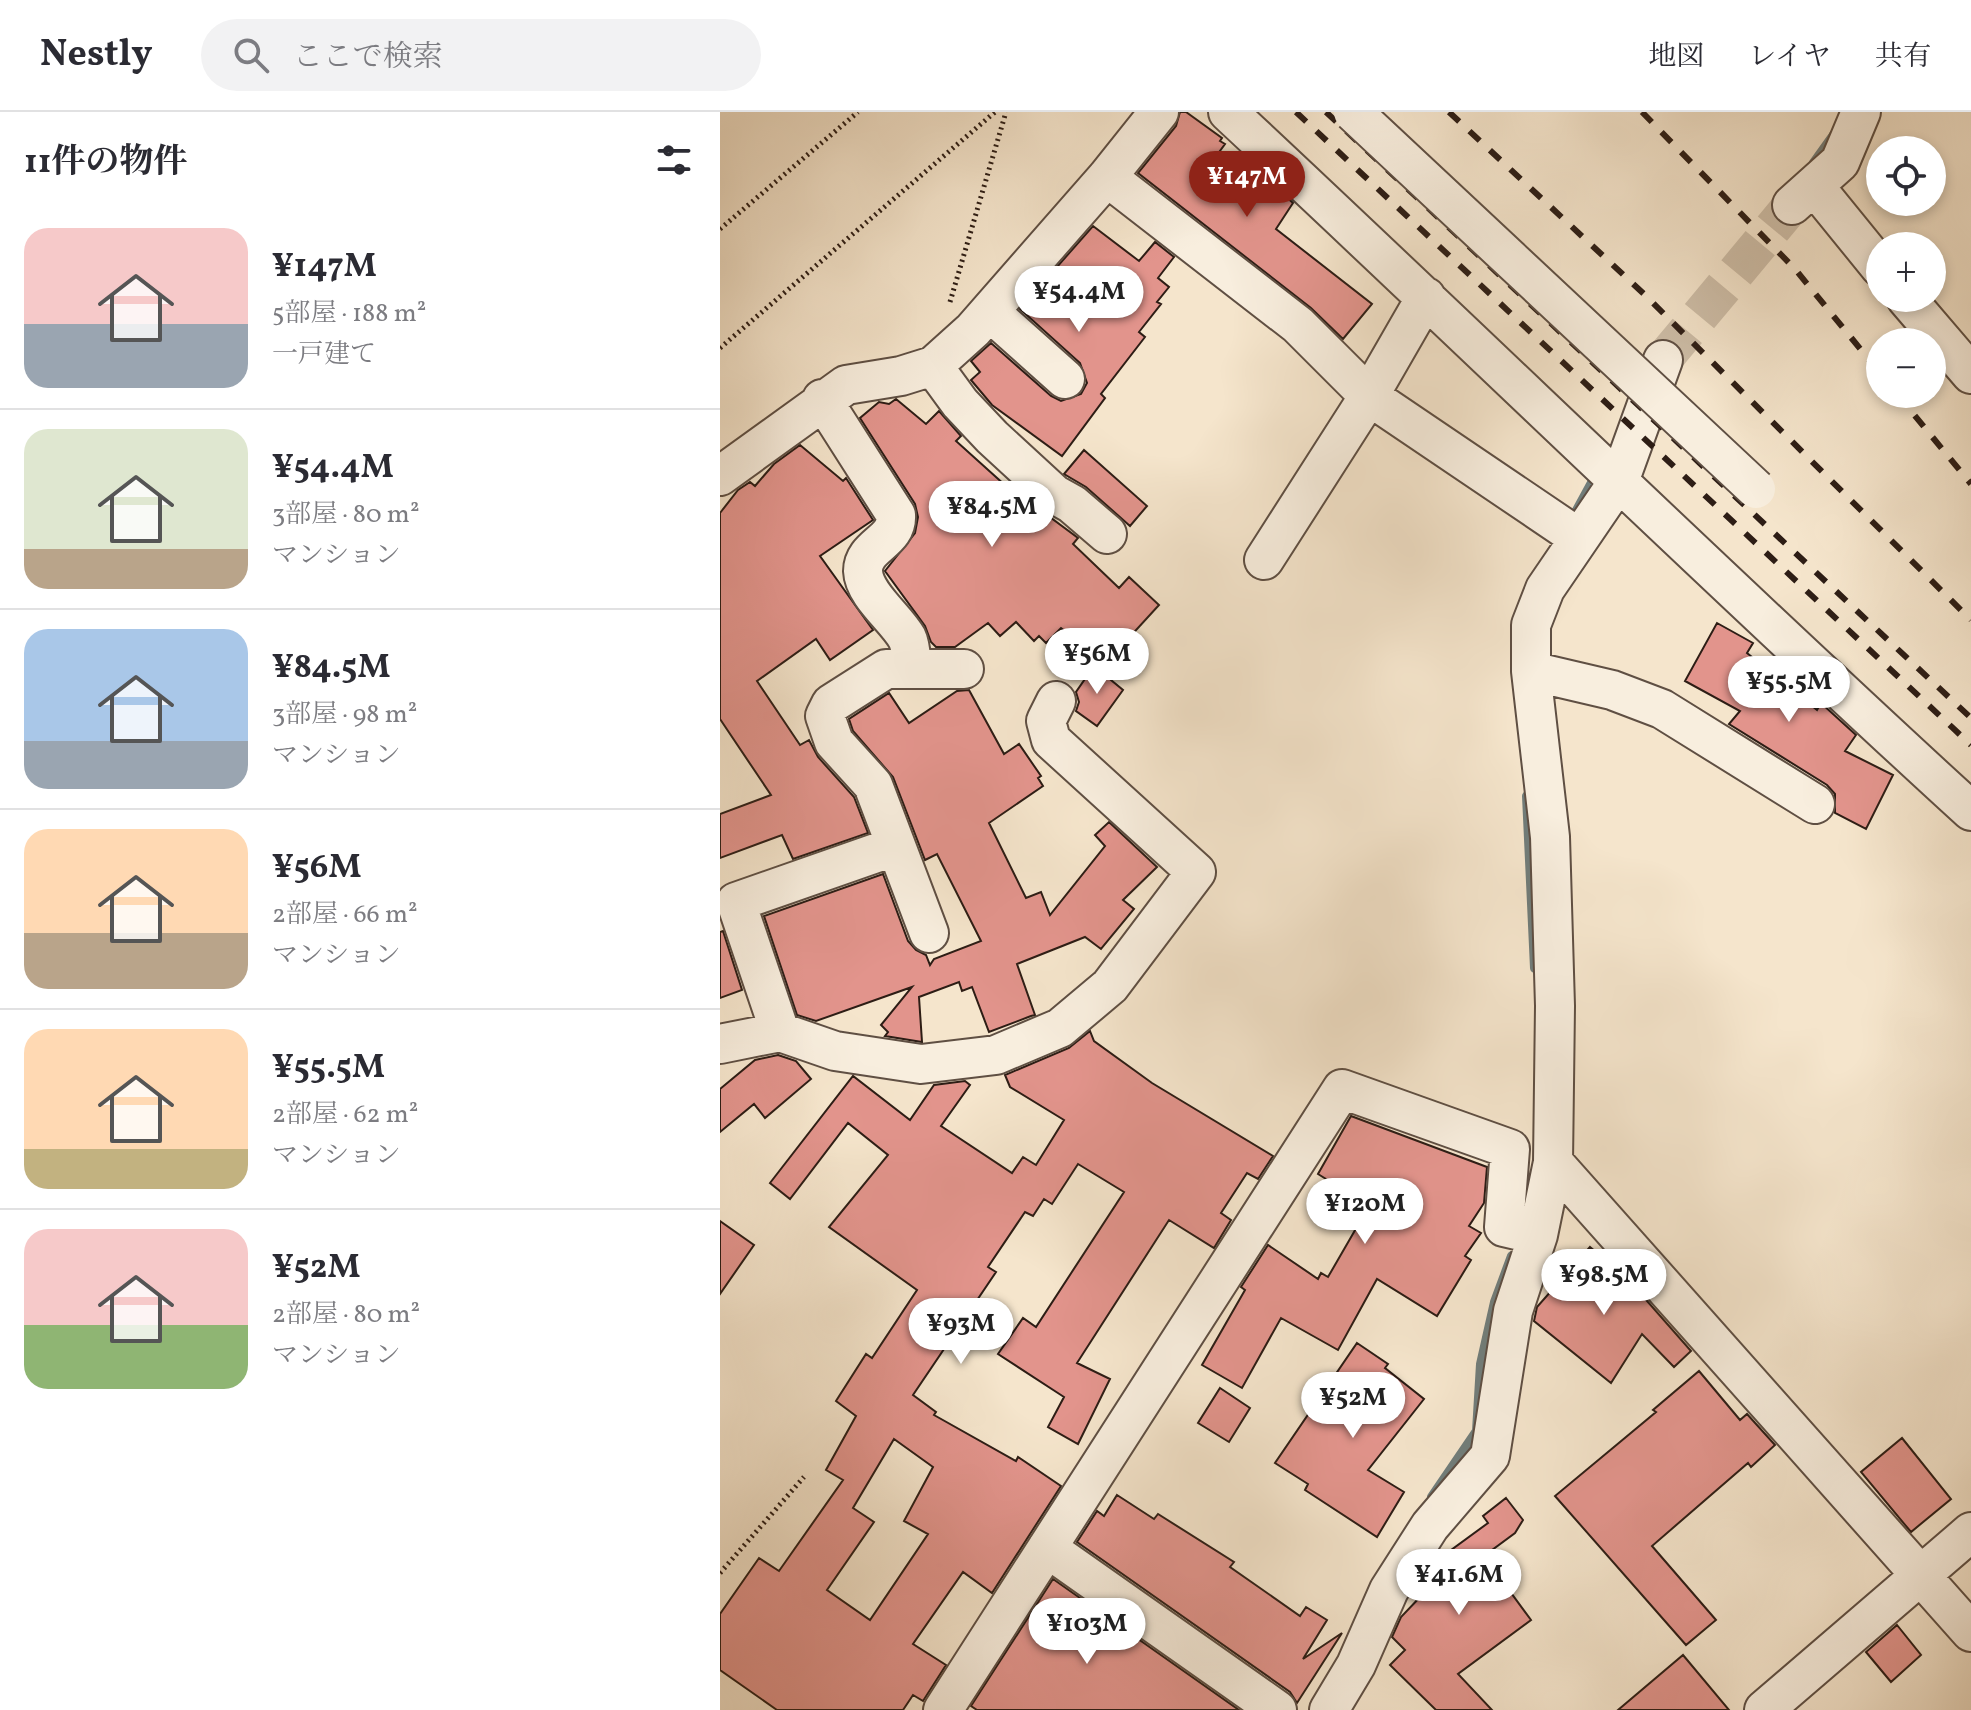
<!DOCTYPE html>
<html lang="ja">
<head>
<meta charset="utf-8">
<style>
  :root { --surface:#fff; --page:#f2f2f3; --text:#2b2b33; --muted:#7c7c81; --line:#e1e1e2; --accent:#8f2418 }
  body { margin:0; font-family:Vollkorn,"Noto Serif JP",serif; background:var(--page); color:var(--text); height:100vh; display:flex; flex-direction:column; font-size:30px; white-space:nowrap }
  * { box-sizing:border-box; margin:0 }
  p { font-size:26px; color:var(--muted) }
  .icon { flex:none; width:44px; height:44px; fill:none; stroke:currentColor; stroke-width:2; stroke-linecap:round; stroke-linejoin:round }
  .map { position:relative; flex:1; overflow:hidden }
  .sheet { display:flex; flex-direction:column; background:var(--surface); width:720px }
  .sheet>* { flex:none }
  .controls { position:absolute; left:1146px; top:24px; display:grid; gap:16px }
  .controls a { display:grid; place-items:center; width:80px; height:80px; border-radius:50%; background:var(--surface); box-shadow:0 4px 12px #0003; font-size:40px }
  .price { position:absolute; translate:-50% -68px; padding:0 18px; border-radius:28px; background:#fff; color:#222; font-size:26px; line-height:52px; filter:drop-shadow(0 2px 4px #0008) }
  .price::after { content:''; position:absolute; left:50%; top:48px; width:24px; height:18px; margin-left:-12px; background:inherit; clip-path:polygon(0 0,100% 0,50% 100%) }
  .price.current { background:var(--accent); color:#fff }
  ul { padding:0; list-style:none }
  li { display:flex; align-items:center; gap:24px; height:200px; padding:0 24px }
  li+li { border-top:2px solid var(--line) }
  li span { display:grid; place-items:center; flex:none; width:224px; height:160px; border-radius:24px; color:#555 }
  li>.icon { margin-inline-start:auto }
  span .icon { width:96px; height:96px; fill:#fffc; stroke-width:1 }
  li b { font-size:34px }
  h2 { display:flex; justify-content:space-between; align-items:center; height:96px; padding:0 24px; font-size:34px }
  header { display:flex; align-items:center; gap:48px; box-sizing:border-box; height:112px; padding:0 40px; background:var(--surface); border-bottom:2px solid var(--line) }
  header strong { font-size:38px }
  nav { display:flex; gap:44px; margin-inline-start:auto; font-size:28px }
  .search { width:560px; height:72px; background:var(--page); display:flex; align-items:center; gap:20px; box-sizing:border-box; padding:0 28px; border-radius:44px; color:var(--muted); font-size:30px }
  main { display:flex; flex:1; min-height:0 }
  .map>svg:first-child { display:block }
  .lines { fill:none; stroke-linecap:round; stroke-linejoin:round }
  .stream { stroke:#717d7a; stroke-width:10 }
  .building { fill:#e2948c; stroke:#2d1d15; stroke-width:2; fill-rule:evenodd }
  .minor-tunnel { stroke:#cdbda7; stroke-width:38; stroke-dasharray:38 19; stroke-linecap:butt }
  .minor-casing { stroke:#5f4f43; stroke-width:42 }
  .path { stroke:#2d1d15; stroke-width:5; stroke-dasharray:2 4; stroke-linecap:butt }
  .minor { stroke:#f8eede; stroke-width:38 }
  .rail { stroke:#2d1d15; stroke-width:6; stroke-dasharray:14 14; stroke-linecap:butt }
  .minor-bridge-casing { stroke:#5f4f43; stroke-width:42; stroke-linecap:butt }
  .minor-bridge { stroke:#f8eede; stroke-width:38 }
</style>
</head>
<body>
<header>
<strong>Nestly</strong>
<div class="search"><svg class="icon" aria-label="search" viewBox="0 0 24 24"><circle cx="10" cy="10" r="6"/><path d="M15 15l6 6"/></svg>ここで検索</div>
<nav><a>地図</a><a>レイヤ</a><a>共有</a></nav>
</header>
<main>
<section class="sheet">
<h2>11件の物件<svg class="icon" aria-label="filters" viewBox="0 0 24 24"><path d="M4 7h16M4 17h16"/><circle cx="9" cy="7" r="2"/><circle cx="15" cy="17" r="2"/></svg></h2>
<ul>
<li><span style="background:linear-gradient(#f6c9c9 60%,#9aa5b1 0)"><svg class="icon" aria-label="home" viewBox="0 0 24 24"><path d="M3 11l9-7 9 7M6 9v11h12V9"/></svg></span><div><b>¥147M</b><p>5部屋 · 188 m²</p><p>一戸建て</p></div></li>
<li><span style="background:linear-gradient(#dfe7d0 75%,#b9a48a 0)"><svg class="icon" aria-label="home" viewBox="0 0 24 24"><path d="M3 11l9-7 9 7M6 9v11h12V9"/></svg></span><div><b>¥54.4M</b><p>3部屋 · 80 m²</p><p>マンション</p></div></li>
<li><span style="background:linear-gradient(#a9c7e8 70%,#9aa5b1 0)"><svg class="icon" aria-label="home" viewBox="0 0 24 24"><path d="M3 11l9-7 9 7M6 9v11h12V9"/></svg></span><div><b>¥84.5M</b><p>3部屋 · 98 m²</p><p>マンション</p></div></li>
<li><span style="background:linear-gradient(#ffd9b3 65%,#b9a48a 0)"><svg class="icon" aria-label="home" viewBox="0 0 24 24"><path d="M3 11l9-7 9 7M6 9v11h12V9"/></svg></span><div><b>¥56M</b><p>2部屋 · 66 m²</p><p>マンション</p></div></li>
<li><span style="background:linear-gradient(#ffd9b3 75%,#c2b280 0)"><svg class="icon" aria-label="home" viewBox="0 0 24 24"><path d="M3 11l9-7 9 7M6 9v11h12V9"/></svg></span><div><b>¥55.5M</b><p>2部屋 · 62 m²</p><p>マンション</p></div></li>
<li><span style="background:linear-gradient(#f6c9c9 60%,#8fb573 0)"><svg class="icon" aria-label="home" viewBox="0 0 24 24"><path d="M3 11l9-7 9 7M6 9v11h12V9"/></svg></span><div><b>¥52M</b><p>2部屋 · 80 m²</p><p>マンション</p></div></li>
</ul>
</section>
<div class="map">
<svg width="1251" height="1598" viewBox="0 0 1251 1598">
  <rect width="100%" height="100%" fill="#f5e5cc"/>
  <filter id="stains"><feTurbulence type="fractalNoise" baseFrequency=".0025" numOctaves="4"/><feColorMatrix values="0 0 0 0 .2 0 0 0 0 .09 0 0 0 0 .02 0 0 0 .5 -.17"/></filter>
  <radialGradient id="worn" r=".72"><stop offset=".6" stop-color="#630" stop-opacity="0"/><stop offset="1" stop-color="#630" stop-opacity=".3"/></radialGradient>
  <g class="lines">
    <!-- stream -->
    <path class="stream" d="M1094 51 1114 23
      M855 402 873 369
      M807 684 815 856
      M712 1385 757 1319 761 1252 775 1190 792 1144"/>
  </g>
  <!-- building -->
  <path class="building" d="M460 0H466L502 26 500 29 505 32 497 43 542 74 547 67 573 91 556 117 652 192 623 227 591 196 418 61 456 14Z
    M373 114 419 149 435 130 454 145 438 166 449 175 437 190 441 192 419 220 425 225 381 282 385 286 342 344 272 293 251 268 260 260 251 249 271 231 331 284 341 289 361 282 367 271 360 251 300 197Z
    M176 287 206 312 219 299 241 324 236 329 308 394 311 391 358 426 353 432 399 476 409 465 439 493 386 551 341 516 326 531 319 524 314 529 296 510 280 524 268 511 235 535H216L211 530 205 514 165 459 195 421 198 405 195 392 140 306 159 290 169 292Z
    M80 333 123 369 126 366 153 408 100 444 153 518 110 548 96 527 37 569 80 633 89 628 98 645 134 685 148 721 73 747 62 723 0 746V702L51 683 0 607V401L18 378 30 370 35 374 54 352Z
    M364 338 427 394 410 414 366 375 344 362Z
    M997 511 1033 531 1027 541 1097 598 1101 591 1136 623 1125 639 1173 663 1146 717 1115 701V682L1107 673 1009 612 1020 599 965 569Z
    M374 554 403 578 377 614 356 599 359 590 356 580Z
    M249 578 284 642 299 632 321 664 318 666 323 674 269 711 306 786 321 780 330 803 385 734 375 723 389 710 437 755 403 788 414 797 381 837 365 825 297 852 315 903 311 904 269 920 252 875 242 879 239 870 199 885 202 930 165 924 168 920 161 913 192 875 96 909 77 903 44 804 163 762 188 829 196 838 206 843 210 853 214 847 261 829 217 742 205 748 173 665 133 619 129 607 169 581 189 611 237 579Z
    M3 819 22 878 0 886V820Z
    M370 919 374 929 432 971 553 1044 538 1067 527 1061 501 1101 511 1108 494 1136 449 1108 357 1251 390 1267 358 1332 328 1315 344 1285 278 1242 303 1206 316 1215 404 1080 358 1052 332 1092 324 1087 313 1104 305 1100 268 1155 276 1160 193 1283 216 1300 214 1303 296 1349 298 1345 341 1374 272 1481 243 1460 193 1532 226 1553 203 1589 193 1583 183 1598H57L0 1558V1502L39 1446 59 1459 123 1368 106 1358 136 1304 116 1289 146 1242 152 1246 197 1178 109 1115 168 1043 128 1011 70 1087 50 1071 133 964 190 1008 214 973 245 969 250 973 221 1014 292 1061 303 1045 316 1053 344 1008 290 975 285 963 349 936ZM174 1327 213 1355 184 1409 208 1422 150 1508 107 1478 154 1410 133 1396Z
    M58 943 76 949 91 967 45 1006 34 992 0 1020V977L35 948Z
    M631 1004 767 1055 764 1091 749 1114 761 1121 745 1144 751 1148 717 1204 657 1167 618 1238 561 1206 522 1276 482 1253 525 1178 521 1175 548 1133 598 1167 601 1161 608 1165 649 1094 598 1062Z
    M0 1109 34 1133 0 1182Z
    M870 1135 906 1165 971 1239 954 1255 922 1222 891 1271 814 1209 817 1195Z
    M637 1231 668 1252 665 1256 704 1287 648 1358 684 1380 657 1425 585 1378 588 1372 555 1351Z
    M979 1259 1020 1308 1027 1302 1055 1333 1031 1355 1028 1351 932 1434 996 1508 966 1533 835 1384 936 1300 933 1298Z
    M500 1276 530 1296 509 1330 478 1311Z
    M1182 1326 1231 1387 1191 1420 1141 1360Z
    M397 1383 434 1407 438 1402 514 1450 510 1455 580 1504 586 1495 607 1508 583 1547 622 1521 577 1591 570 1580 357 1430 377 1399 384 1404Z
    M786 1386 803 1408 795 1421 764 1444 811 1508 738 1562 772 1598H716L670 1553 685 1538 672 1525 681 1505 702 1483 697 1475 712 1452 768 1411 763 1404Z
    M333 1467 519 1598H257L251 1594Z
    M1177 1513 1201 1543 1171 1570 1146 1540Z
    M963 1543 1009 1598H898Z"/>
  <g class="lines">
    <!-- minor-tunnel -->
    <path class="minor-tunnel" d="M943 248 1072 93"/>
    <defs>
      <path id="minor" d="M508 0C757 232 1000 470 1251 699
        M387 65 578 213 649 284 859 426
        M1095 75 1160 155
        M1072 93 1120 50 1141 0
        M1186 186 1251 262
        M270 200 345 267
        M213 254 240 291 272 325 334 382 352 392 387 422
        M102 287 176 403C178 430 143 433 143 459 144 483 176 506 187 526 191 534 191 547 192 556
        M0 364 126 273 181 264 213 254 253 218 387 65 439 0
        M544 448 649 284 706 185
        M811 559 892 578 942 597 1095 692
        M209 821 153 673 114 630 105 604 111 592 166 557H244
        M60 920 16 790 176 734
        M0 932 60 920 115 939 201 952 276 943 340 916 390 874 476 760 331 628 326 609 336 589
        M833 1050 835 894 830 725 811 559V513L825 477 900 367 943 248
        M327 1436 557 1598
        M223 1598 622 977 790 1037 784 1115 818 1123
        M609 1598 636 1553 669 1478 710 1414 770 1344 793 1199 818 1123 833 1050 1251 1520
        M1044 1598 1251 1420"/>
    </defs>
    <!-- minor casing -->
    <use href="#minor" class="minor-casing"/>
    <!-- path -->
    <path class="path" d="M0 117 138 0
      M230 190 286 0
      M0 236 275 0
      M0 1461 84 1365"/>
    <!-- minor -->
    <use href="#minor" class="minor"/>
    <!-- rail -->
    <path class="rail" d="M576 0 1251 633
      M606 0 1251 606
      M729 0 925 183 1251 508
      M922 0 1075 157 1160 261
      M1177 282 1251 372"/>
    <defs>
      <path id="minor-bridge" d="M633 0 1036 377"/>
    </defs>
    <!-- minor-bridge casing -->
    <use href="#minor-bridge" class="minor-bridge-casing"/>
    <!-- minor-bridge -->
    <use href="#minor-bridge" class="minor-bridge"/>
  </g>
  <rect width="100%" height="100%" filter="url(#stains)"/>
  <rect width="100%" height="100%" fill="url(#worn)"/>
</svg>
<div class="controls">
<a><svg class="icon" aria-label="locate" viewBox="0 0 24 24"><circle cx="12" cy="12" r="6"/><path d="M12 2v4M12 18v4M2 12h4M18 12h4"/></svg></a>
<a>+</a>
<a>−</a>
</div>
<b class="price current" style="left:527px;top:107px">¥147M</b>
<b class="price" style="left:359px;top:222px">¥54.4M</b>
<b class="price" style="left:272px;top:437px">¥84.5M</b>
<b class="price" style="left:377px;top:584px">¥56M</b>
<b class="price" style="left:1069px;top:612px">¥55.5M</b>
<b class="price" style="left:645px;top:1134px">¥120M</b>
<b class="price" style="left:884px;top:1205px">¥98.5M</b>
<b class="price" style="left:241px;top:1254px">¥93M</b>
<b class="price" style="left:633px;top:1328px">¥52M</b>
<b class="price" style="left:739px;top:1505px">¥41.6M</b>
<b class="price" style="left:367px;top:1554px">¥103M</b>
</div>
</main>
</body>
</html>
